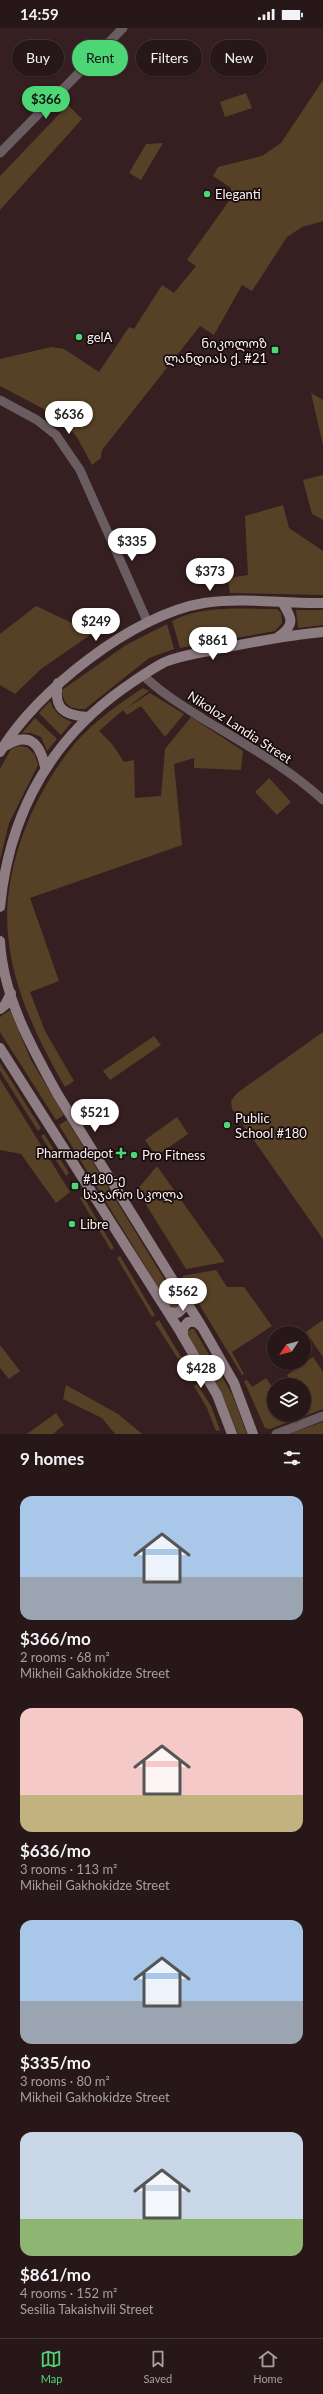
<!DOCTYPE html>
<html lang="en">
<head>
<meta charset="utf-8">
<style>
  :root { --surface:#281718; --page:#342425; --text:#f1f3f6; --muted:#a59fa2; --line:#443637; --accent:#4dd676 }
  body { margin:0; font-family:Lato,"Noto Sans Georgian",sans-serif; background:var(--page); color:var(--text); height:100vh; display:flex; flex-direction:column; font-size:15px; white-space:nowrap }
  * { box-sizing:border-box; margin:0 }
  p { font-size:13px; color:var(--muted) }
  .icon { flex:none; width:22px; height:22px; fill:none; stroke:currentColor; stroke-width:2; stroke-linecap:round; stroke-linejoin:round }
  .map { position:relative; height:1406px; overflow:hidden }
  .side { display:flex; flex-direction:column; background:var(--surface); flex:1 }
  .side>* { flex:none }
  .top-card { position:absolute; left:12px; top:12px; width:299px; height:36px; display:flex; gap:8px }
  .needle { width:26px; rotate:235deg }
  .fabs { position:absolute; left:267px; top:1298px; display:grid; gap:8px }
  .fabs a { display:grid; place-items:center; width:44px; height:44px; border-radius:50%; background:var(--surface); box-shadow:0 1px 3px #0004,0 0 0 1px var(--line); font-size:20px }
  .price { position:absolute; translate:-50% -34px; padding:0 9px; border-radius:14px; background:#fff; color:#222; font-size:13px; line-height:26px; filter:drop-shadow(0 1px 2px #0008) }
  .price::after { content:''; position:absolute; left:50%; top:24px; width:12px; height:9px; margin-left:-6px; background:inherit; clip-path:polygon(0 0,100% 0,50% 100%) }
  .price.current { background:var(--accent); color:#111 }
  ul { padding:0; list-style:none }
  li { display:grid; align-content:center; gap:8px; height:212px; padding:0 20px }
  li span { display:grid; place-items:center; height:124px; border-radius:12px; color:#555 }
  li>.icon { margin-inline-start:auto }
  span .icon { width:72px; height:72px; fill:#fffc; stroke-width:1 }
  li b { font-size:17px }
  h2 { display:flex; justify-content:space-between; align-items:center; height:48px; padding:0 20px; font-size:17px }
  .pill { padding:0 14px; border-radius:18px; background:var(--surface); box-shadow:0 1px 3px #0004,0 0 0 1px var(--line); font-size:14px; line-height:36px }
  .pill.current { background:var(--accent); color:#111 }
  .status { display:flex; justify-content:space-between; align-items:center; height:28px; padding:0 20px; background:var(--surface); direction:ltr }
  .status svg { height:11px; fill:currentColor }
  .dock { display:flex; justify-content:space-around; align-items:center; height:56px; border-top:1px solid var(--line); background:var(--surface); font-size:11px; color:var(--muted) }
  .dock a { display:grid; justify-items:center; gap:2px }
  .dock .current { color:var(--accent) }
  .map>svg:first-child { display:block }
  .green { fill:#564126 }
  .lines { fill:none; stroke-linecap:round; stroke-linejoin:round }
  .tertiary { stroke:#695d62; stroke-width:9 }
  .secondary { stroke:#8e7c83; stroke-width:10 }
  .poi-dot { fill:#4dd676; stroke:#170c0d; stroke-width:1.5 }
  .labels { text-anchor:middle; stroke-width:3.5; stroke-linejoin:round; paint-order:stroke }
  .poi-label { font-size:13px; fill:#fef1f0; stroke:#170c0d; text-anchor:start }
  .street-label { font-size:13px; fill:#fef1f0; stroke:#170c0d }
</style>
</head>
<body>
<div class="status"><b>14:59</b><svg viewBox="0 0 49 12"><path d="M0 12V9h3v3zM5 12V6h3v6zM10 12V3h3v9zM15 12V0h3v12zM26 1h20v11H26zM47 4h2v5h-2z"/></svg></div>
<div class="map">
<svg width="323" height="1406" viewBox="0 0 323 1406">
  <rect width="100%" height="100%" fill="#361f20"/>
  <!-- green -->
  <path class="green" d="M323 52V193L302 199 287 209 252 263 242 257 214 307 200 298 102 422 101 430 92 437 77 409 59 389 0 358V331L51 319 64 321 99 344 129 299 134 301 162 257 174 265 196 238 187 232 231 170V160L213 148 218 139 262 128 281 115Z
    M246 65 252 80 225 89 220 74Z
    M68 77 82 91 0 182V148Z
    M163 115 141 152 129 145 146 116Z
    M311 365 323 372V417Z
    M323 447V492L312 486 303 452Z
    M283 477 289 500 323 523V567L230 565 228 550 248 547 245 488Z
    M36 578 93 605 41 641 15 666 0 657V606Z
    M277 581 281 585 282 595 275 603 180 620 172 593C202 577 244 581 277 581Z
    M296 582H323V597L298 600Z
    M167 596 174 621 149 630 85 681C71 682 63 677 62 662L126 617Z
    M143 660 149 663 125 681 150 665 184 686 165 709 141 678 127 687 123 682 99 703 112 716 124 734 134 732 135 770 161 768 165 721 191 689 243 723 241 742 194 740V730L174 736 182 817 30 870 59 953 30 964 45 1003 74 1053 65 1059C38 1012 13 962 8 907 2 844 30 774 68 724 88 697 116 678 143 660Z
    M50 673C54 684 61 690 72 694L61 707 39 685Z
    M35 690 57 711 47 723 41 709 31 705H22Z
    M19 718 27 719 35 727 38 737 9 795 0 832V741L11 721Z
    M269 750 291 774 277 787 255 764Z
    M10 982 31 1032 64 1087 56 1092 0 1004V989Z
    M323 1004V1211L232 1081 231 1073 237 1065Z
    M154 1008 161 1017 110 1052 103 1043Z
    M0 1035 41 1100 38 1103 0 1043Z
    M0 1051 70 1164 56 1175 21 1126 0 1122Z
    M177 1089 188 1106 156 1128 145 1112Z
    M67 1092 180 1277 172 1282 59 1097Z
    M44 1106 69 1145 66 1148 41 1108Z
    M157 1138 225 1234 186 1241 137 1162Z
    M83 1168 114 1220 111 1222 80 1170Z
    M120 1228 155 1287 152 1289 117 1230Z
    M216 1242 227 1259H244L272 1298 232 1324 244 1346 242 1347 182 1248Z
    M159 1292 181 1329 178 1331 155 1295Z
    M323 1292V1329L306 1304Z
    M191 1301H194L232 1366 247 1406H238L222 1366 187 1307 188 1303Z
    M0 1317 20 1343 9 1351 0 1340Z
    M313 1329 323 1344V1381L270 1401 265 1400 244 1353 247 1352 252 1359 266 1350 274 1362V1387H304V1357H281L290 1351 287 1347Z
    M197 1356 211 1378 220 1402 216 1403 207 1380 194 1358Z
    M66 1357 118 1386 142 1406H115L102 1390 63 1371Z
    M56 1385 64 1397 53 1406H27Z
    M323 1394V1406H288Z"/>
  <g class="lines">
    <!-- tertiary -->
    <path class="tertiary" d="M0 125 123 0
      M0 372 37 392 56 407 80 442 148 595
      M143 647C161 665 183 678 205 692 245 716 288 740 323 772
      M276 1406 323 1388"/>
    <!-- secondary -->
    <path class="secondary" d="M278 609C295 597 293 591 282 574
      M58 655C53 681 64 687 88 689
      M5 718C29 703 40 715 45 739
      M0 724C36 663 134 586 204 575 243 569 284 576 323 575
      M0 879C9 787 48 714 124 660 137 651 151 641 165 634 182 627 200 625 218 621 253 614 288 607 323 604
      M0 913C3 969 32 1020 58 1067L202 1299 234 1355 253 1406
      M0 981 5 977 11 965
      M0 1020 178 1300 217 1367 232 1406
      M168 1284 178 1285 184 1279 186 1273
      M183 1309V1300L188 1294H196L202 1299"/>
  </g>
  <!-- markers -->
  <g class="poi-dot">
    <circle cx="207" cy="166" r="4"/>
    <circle cx="79" cy="309" r="4"/>
    <rect x="271" y="318" width="8" height="8" rx="2"/>
    <circle cx="227" cy="1097" r="4"/>
    <path d="M119 1119h4v4h4v4h-4v4h-4v-4h-4v-4h4z"/>
    <circle cx="134" cy="1127" r="4"/>
    <rect x="71" y="1154" width="8" height="8" rx="2"/>
    <circle cx="72" cy="1196" r="4"/>
  </g>
  <g class="labels">
    <!-- poi labels -->
    <g class="poi-label">
      <text x="215" y="171">Eleganti</text>
      <text x="87" y="314">gelA</text>
      <text x="267" y="320" text-anchor="end">ნიკოლოზ<tspan x="267" dy="15">ლანდიას ქ. #21</tspan></text>
      <text x="235" y="1095">Public<tspan x="235" dy="15">School #180</tspan></text>
      <text x="113" y="1130" text-anchor="end">Pharmadepot</text>
      <text x="142" y="1132">Pro Fitness</text>
      <text x="83" y="1156">#180-ე<tspan x="83" dy="15">საჯარო სკოლა</tspan></text>
      <text x="80" y="1201">Libre</text>
    </g>
    <!-- street labels -->
    <g class="street-label">
      <text transform="translate(240 699) rotate(33)" y="5">Nikoloz Landia Street</text>
    </g>
  </g>
</svg>
<div class="fabs">
<a><svg class="needle" viewBox="-14 -14 28 28"><path d="M0-13l5 13h-10z" fill="#e53935"/><path d="M0 13l5-13h-10z" fill="#a59fa2"/></svg></a>
<a><svg class="icon" aria-label="layers" viewBox="0 0 24 24"><path d="M12 4l9 5-9 5-9-5zM3 14l9 5 9-5"/></svg></a>
</div>
<b class="price current" style="left:46px;top:92px">$366</b>
<b class="price" style="left:69px;top:407px">$636</b>
<b class="price" style="left:132px;top:534px">$335</b>
<b class="price" style="left:210px;top:564px">$373</b>
<b class="price" style="left:96px;top:614px">$249</b>
<b class="price" style="left:213px;top:633px">$861</b>
<b class="price" style="left:95px;top:1105px">$521</b>
<b class="price" style="left:183px;top:1284px">$562</b>
<b class="price" style="left:201px;top:1361px">$428</b>
<div class="top-card">
<a class="pill">Buy</a>
<a class="pill current">Rent</a>
<a class="pill">Filters</a>
<a class="pill">New</a>
</div>
</div>
<section class="side">
<h2>9 homes<svg class="icon" aria-label="filters" viewBox="0 0 24 24"><path d="M4 7h16M4 17h16"/><circle cx="9" cy="7" r="2"/><circle cx="15" cy="17" r="2"/></svg></h2>
<ul>
<li><span style="background:linear-gradient(#a9c7e8 65%,#9aa5b1 0)"><svg class="icon" aria-label="home" viewBox="0 0 24 24"><path d="M3 11l9-7 9 7M6 9v11h12V9"/></svg></span><div><b>$366/mo</b><p>2 rooms · 68 m²</p><p>Mikheil Gakhokidze Street</p></div></li>
<li><span style="background:linear-gradient(#f6c9c9 70%,#c2b280 0)"><svg class="icon" aria-label="home" viewBox="0 0 24 24"><path d="M3 11l9-7 9 7M6 9v11h12V9"/></svg></span><div><b>$636/mo</b><p>3 rooms · 113 m²</p><p>Mikheil Gakhokidze Street</p></div></li>
<li><span style="background:linear-gradient(#a9c7e8 65%,#9aa5b1 0)"><svg class="icon" aria-label="home" viewBox="0 0 24 24"><path d="M3 11l9-7 9 7M6 9v11h12V9"/></svg></span><div><b>$335/mo</b><p>3 rooms · 80 m²</p><p>Mikheil Gakhokidze Street</p></div></li>
<li><span style="background:linear-gradient(#c9d6e8 70%,#8fb573 0)"><svg class="icon" aria-label="home" viewBox="0 0 24 24"><path d="M3 11l9-7 9 7M6 9v11h12V9"/></svg></span><div><b>$861/mo</b><p>4 rooms · 152 m²</p><p>Sesilia Takaishvili Street</p></div></li>
</ul>
</section>
<nav class="dock">
<a class="current"><svg class="icon" aria-label="map" viewBox="0 0 24 24"><path d="M3 6l6-2 6 2 6-2v14l-6 2-6-2-6 2zM9 4v14M15 6v14"/></svg>Map</a>
<a><svg class="icon" aria-label="saved" viewBox="0 0 24 24"><path d="M7 4h10v16l-5-4-5 4z"/></svg>Saved</a>
<a><svg class="icon" aria-label="home" viewBox="0 0 24 24"><path d="M3 11l9-7 9 7M6 9v11h12V9"/></svg>Home</a>
</nav>
</body>
</html>
